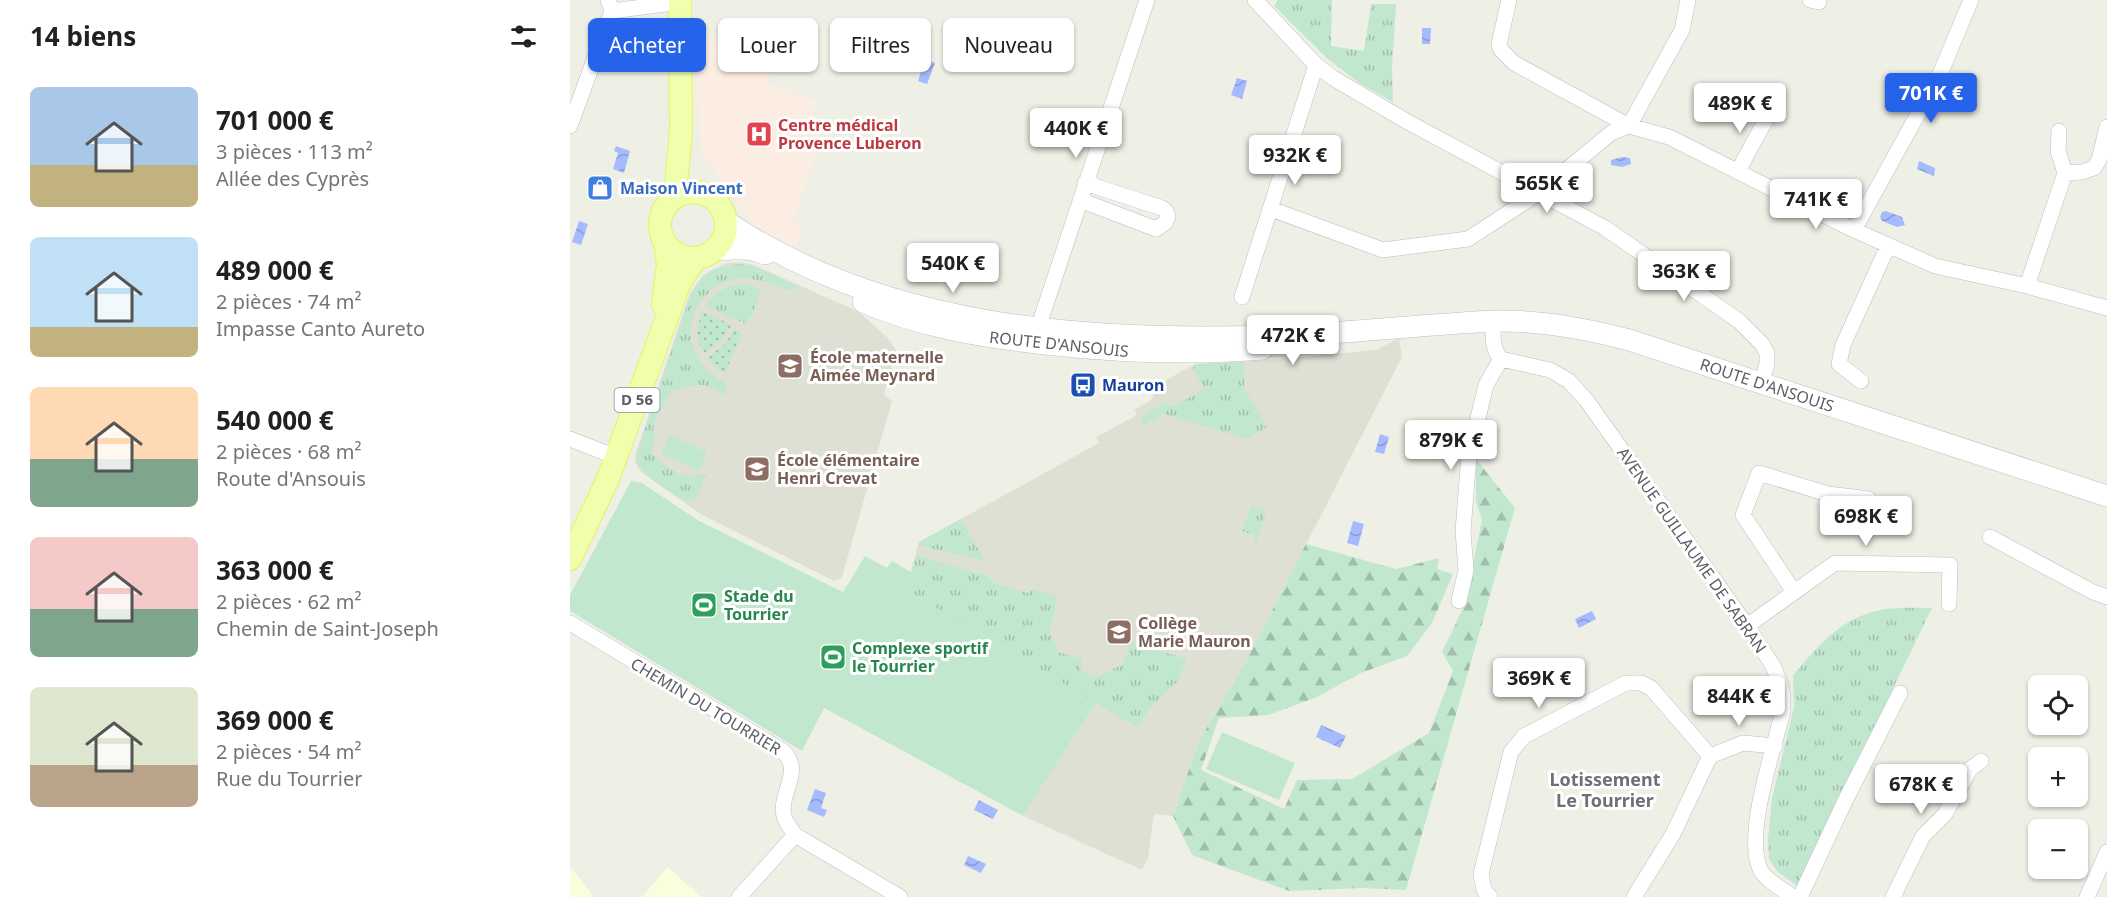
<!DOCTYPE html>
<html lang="fr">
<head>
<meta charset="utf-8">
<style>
  :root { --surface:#fff; --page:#f2f2f2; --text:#202124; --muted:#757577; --accent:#2563eb }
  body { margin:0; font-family:"Noto Sans",sans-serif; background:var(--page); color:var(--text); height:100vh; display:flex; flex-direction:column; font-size:22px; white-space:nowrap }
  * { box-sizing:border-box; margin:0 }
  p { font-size:20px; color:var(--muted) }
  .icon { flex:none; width:33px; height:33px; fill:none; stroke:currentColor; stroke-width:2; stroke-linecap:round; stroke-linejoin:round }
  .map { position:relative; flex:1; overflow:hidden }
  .details { display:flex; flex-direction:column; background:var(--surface); width:570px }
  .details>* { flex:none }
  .banner { position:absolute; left:18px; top:18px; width:570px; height:54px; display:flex; gap:12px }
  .fabs { position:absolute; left:1458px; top:675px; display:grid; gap:12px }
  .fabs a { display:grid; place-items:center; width:60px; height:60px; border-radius:9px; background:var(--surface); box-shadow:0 2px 4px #0004; font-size:30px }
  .price { position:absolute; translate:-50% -51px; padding:0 14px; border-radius:6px; background:#fff; color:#222; font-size:20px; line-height:39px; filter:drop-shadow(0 2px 3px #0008) }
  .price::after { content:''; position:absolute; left:50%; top:36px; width:18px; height:14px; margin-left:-9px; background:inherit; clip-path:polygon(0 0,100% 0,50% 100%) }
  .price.selected { background:var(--accent); color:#fff }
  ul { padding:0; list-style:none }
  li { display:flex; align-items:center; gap:18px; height:150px; padding:0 30px }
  li span { display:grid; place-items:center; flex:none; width:168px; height:120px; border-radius:9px; color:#555 }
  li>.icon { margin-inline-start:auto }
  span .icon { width:72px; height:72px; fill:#fffc; stroke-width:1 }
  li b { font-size:26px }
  h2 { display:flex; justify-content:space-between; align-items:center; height:72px; padding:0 30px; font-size:26px }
  .pill { padding:0 21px; border-radius:9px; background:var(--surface); box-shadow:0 2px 4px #0004; font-size:21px; line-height:54px }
  .pill.selected { background:var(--accent); color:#fff }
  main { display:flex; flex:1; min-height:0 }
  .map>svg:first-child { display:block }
  .commercial { fill:#fafedc }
  .education { fill:#dee0d4 }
  .medical { fill:#fcede2 }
  .grass { fill:url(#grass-tufts) }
  .forest { fill:url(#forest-firs) }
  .park { fill:url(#park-dots) }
  .pitch { fill:#c2e7cf }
  .water { fill:url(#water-waves) }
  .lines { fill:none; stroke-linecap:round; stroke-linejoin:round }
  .street-casing { stroke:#bdbdc4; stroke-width:16 }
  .secondary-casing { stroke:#bebec6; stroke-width:22 }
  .primary-casing { stroke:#e9f25c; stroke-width:24 }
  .street { stroke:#fff; stroke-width:15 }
  .secondary { stroke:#fff; stroke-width:21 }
  .primary { stroke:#f0ffab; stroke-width:22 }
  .labels { text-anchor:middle; stroke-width:6; stroke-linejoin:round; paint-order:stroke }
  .shield { fill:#fff; stroke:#8e8e94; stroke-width:1.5 }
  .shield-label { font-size:15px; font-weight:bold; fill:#5d5e66 }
  .health-label { font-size:16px; font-weight:bold; fill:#be3a42; stroke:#fff; text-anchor:start }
  .shop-label { font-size:16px; font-weight:bold; fill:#366cbe; stroke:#fff; text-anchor:start }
  .street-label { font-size:16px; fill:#5d5e66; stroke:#fff }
  .education-label { font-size:16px; font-weight:bold; fill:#785e54; stroke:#fff; text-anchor:start }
  .transit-label { font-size:16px; font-weight:bold; fill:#164399; stroke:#fff; text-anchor:start }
  .leisure-label { font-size:16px; font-weight:bold; fill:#27864d; stroke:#fff; text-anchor:start }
  .neighbourhood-label { font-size:18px; font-weight:bold; fill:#6e7078; stroke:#fff }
</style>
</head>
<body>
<main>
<section class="details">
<h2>14 biens<svg class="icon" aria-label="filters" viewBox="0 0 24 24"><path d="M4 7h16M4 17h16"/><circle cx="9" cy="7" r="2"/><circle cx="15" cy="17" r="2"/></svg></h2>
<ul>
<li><span style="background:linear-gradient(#a9c7e8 65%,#c2b280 0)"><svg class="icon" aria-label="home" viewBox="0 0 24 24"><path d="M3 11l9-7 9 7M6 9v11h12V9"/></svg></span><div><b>701 000 €</b><p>3 pièces · 113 m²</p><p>Allée des Cyprès</p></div></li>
<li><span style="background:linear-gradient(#bfe0f5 75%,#c2b280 0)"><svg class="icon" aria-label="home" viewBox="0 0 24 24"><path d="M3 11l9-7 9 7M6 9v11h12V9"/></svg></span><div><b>489 000 €</b><p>2 pièces · 74 m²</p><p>Impasse Canto Aureto</p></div></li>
<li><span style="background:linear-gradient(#ffd9b3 60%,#7fa58c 0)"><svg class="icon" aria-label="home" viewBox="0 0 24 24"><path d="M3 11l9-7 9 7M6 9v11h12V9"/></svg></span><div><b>540 000 €</b><p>2 pièces · 68 m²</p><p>Route d'Ansouis</p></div></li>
<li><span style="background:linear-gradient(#f6c9c9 60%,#7fa58c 0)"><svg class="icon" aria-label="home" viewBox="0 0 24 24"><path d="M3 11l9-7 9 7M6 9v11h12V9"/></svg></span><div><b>363 000 €</b><p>2 pièces · 62 m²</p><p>Chemin de Saint-Joseph</p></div></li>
<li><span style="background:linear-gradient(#dfe7d0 65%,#b9a48a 0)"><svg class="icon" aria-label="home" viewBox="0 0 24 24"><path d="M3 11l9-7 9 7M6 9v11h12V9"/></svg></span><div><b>369 000 €</b><p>2 pièces · 54 m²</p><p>Rue du Tourrier</p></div></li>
</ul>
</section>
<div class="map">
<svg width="1537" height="897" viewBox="0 0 1537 897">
  <defs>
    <pattern id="grass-tufts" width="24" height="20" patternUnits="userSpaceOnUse" patternTransform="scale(1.5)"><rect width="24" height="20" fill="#c2e7cf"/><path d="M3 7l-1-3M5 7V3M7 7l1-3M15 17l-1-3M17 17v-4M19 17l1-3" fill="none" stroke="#a1beac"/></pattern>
    <pattern id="forest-firs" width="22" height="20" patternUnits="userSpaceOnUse" patternTransform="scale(1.5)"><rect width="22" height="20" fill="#c2e7cf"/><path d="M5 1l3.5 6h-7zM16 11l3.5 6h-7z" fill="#a1beac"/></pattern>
    <pattern id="park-dots" width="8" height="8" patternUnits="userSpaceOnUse" patternTransform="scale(1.5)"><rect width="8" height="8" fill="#c2e7cf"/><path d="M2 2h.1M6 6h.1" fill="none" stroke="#a1beac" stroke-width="1.8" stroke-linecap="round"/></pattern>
    <pattern id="water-waves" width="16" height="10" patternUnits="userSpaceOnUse" patternTransform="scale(1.5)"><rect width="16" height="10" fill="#a6baff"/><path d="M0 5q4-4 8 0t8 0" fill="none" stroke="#8a9ad2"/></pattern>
  </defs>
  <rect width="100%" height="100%" fill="#eef0e6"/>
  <!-- commercial -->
  <path class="commercial" d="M98 867 131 897H72Z
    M0 868 9 877 23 897H0Z"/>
  <!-- education -->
  <path class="education" d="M169 262 184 265 289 312 318 338 326 350 314 395 322 401 272 577 264 581 132 515 71 472 65 462V455L120 293 134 274 156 263Z
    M829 338 832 357 677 660 628 743 603 816 584 814 578 858 572 870 453 816 526 703 336 590 349 542 529 443 526 437 567 415 564 410 581 400 589 384 625 364 701 360 806 350Z"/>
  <!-- medical -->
  <path class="medical" d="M184 19 216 30 197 83 246 101 242 114 249 116 244 132 252 135 223 221 232 224 225 248 183 225 131 152 126 69 137 37 152 42 155 34 176 41Z"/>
  <!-- grass -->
  <path class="grass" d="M708 0H762L761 46 794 51 801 4H826L822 67 823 102 789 83 758 59 704 6Z
    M169 264 183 266 226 285 223 291C203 285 180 274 159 280 148 283 140 290 133 299 108 330 123 367 156 383L155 395C129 380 130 384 102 391L85 420 83 430 85 440 82 448 83 455C105 473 108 478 137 475L125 500 117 502C102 492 66 475 66 456L121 293C133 274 146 266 169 264Z
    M177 283 191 290 182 315 176 323 162 319 135 305C146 291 159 284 177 283Z
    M674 362V388L697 427 677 439 594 414 574 425 570 418 595 403 603 407 634 389 623 368 625 364Z
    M681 506 694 509 696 512 687 542 684 541 685 535 672 531Z
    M391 519 415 561 348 545 349 542Z
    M346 555 417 576 426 584 458 593 464 589 488 597 480 632 488 652 512 659 510 669 523 679 553 664 561 642 617 659 608 681 581 706 568 728 336 590Z
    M1362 608 1227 886 1207 871 1199 859 1198 839 1202 798 1224 707 1223 676C1246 647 1272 617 1311 610 1327 607 1346 608 1362 608Z"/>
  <!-- forest -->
  <path class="forest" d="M906 459 945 508 836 890 792 888 719 891 622 855 603 816 628 743 677 660 736 544 826 569 869 558 867 569 883 574 862 623 837 656 791 673 745 698 698 715 649 718 631 770 714 809 727 780 782 779 859 733 883 671 872 652 894 606 912 520 906 501Z"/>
  <!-- park -->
  <path class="park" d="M132 311 162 325 150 341 135 353C124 339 127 328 132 311Z
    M164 329 172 333 155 373 148 370 137 358 156 343Z"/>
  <!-- pitch -->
  <path class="pitch" d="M99 435 137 452 129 471 91 454Z
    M61 481 72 483 129 521 273 592 295 556 317 568 322 561 341 572 336 590 526 703 453 816 254 708 232 751 0 611V595Z
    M652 732 725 763 709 800 636 769Z"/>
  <!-- water -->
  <path class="water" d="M852 28H861L860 44H852Z
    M355 59 365 63 357 84 348 81Z
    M667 78 677 81 672 99 661 95Z
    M46 146 60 151 54 173 43 169 48 153 44 151Z
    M1052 157 1060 158 1061 164 1052 167 1041 165V160Z
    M1349 161 1365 168 1364 176 1347 169Z
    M1316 211 1332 217 1335 225 1327 227 1312 221 1310 217 1312 212Z
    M9 221 18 224 11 245 2 242Z
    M810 434 819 437 814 454 805 452Z
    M783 521 794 524 788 546 777 543Z
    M1022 611 1026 619 1009 628 1005 619Z
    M751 725 776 736 770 748 746 737Z
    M245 789 256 793 251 808 257 810 254 817 237 810Z
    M409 800 428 810 423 819 404 810Z
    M398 856 416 864 411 873 394 865Z"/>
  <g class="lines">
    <defs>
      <path id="street" d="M685 0 746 65 763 78 836 121 1035 228 1169 321 1192 344 1197 353V364L1191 383
        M939 0 929 44 931 50 944 63 1059 126 1112 30 1118 0
        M1240 0 1249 2
        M42 11 110 2
        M0 126 42 11 38 0
        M1168 171 1200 112
        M1495 173 1512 172 1524 168 1529 160 1537 127
        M510 200 586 229 595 223 598 217 596 211 592 208 515 183
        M701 209 813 250 898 239 970 192 1041 133 1059 126 1099 137 1284 230 1365 266 1457 286 1537 308
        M1284 230 1370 74 1401 0
        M1457 286 1495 173 1488 151 1489 131
        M672 297 746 65
        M924 321C923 335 921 348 931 359L980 370 999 381 1017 401 1177 626 1203 666 1211 685 1213 697V711C1204 749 1173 837 1191 871 1195 879 1215 891 1223 897
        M468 328 577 0
        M1291 381 1269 364 1273 345 1318 246
        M0 439 46 457
        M1420 537 1523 592 1537 597
        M1224 592 1173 515 1189 473 1258 494 1299 499
        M889 601 896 570 893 531 899 455 916 385 931 359
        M0 623 213 751C235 772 206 796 215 819 217 824 222 830 225 835L330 897
        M1177 626 1265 563 1380 565 1379 604
        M1140 756 1173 743 1205 746
        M169 897 225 835
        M920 897 914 890 911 874 941 752 954 736 1056 683H1071L1081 688 1140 756
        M1064 897 1103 834 1140 756
        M1230 897 1276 799 1330 693
        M1323 897 1353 836 1375 814 1400 769 1411 761
        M1517 897 1537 852"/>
      <path id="secondary" d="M157 222C315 328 516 342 702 336 776 333 850 325 924 321 971 320 1014 328 1059 340L1537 496
        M146 249C166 251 174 245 195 254
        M293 302C351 327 412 337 475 344 548 352 620 355 693 349"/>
      <path id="primary" d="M90 225a33 33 0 1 1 66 0a33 33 0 1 1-66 0Z
        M102 198 106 185 111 131 110 0
        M93 304 98 265 95 243
        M0 559 38 479 110 282 126 258"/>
    </defs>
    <!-- street casing -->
    <use href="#street" class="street-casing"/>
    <!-- secondary casing -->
    <use href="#secondary" class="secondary-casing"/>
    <!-- primary casing -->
    <use href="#primary" class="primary-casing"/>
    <!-- street -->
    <use href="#street" class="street"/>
    <!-- secondary -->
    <use href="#secondary" class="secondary"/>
    <!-- primary -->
    <use href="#primary" class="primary"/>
  </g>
  <!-- icons -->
  <defs>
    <symbol id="hospital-square" viewBox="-11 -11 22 22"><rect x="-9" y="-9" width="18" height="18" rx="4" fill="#e0444e" stroke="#fff"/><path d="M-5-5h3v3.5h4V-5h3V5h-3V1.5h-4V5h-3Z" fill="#fff"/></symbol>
    <symbol id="shop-square" viewBox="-11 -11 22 22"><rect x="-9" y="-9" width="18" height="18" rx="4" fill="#3f7fe0" stroke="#fff"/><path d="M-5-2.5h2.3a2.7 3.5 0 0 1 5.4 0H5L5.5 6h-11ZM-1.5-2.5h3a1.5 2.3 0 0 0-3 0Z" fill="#fff"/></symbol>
    <symbol id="school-square" viewBox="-11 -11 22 22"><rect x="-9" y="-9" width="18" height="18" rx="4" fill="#8d6e63" stroke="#fff"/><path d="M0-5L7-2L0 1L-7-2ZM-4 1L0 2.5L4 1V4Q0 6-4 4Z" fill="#fff"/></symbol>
    <symbol id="bus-square" viewBox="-11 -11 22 22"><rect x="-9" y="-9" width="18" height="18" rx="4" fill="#1a4fb4" stroke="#fff"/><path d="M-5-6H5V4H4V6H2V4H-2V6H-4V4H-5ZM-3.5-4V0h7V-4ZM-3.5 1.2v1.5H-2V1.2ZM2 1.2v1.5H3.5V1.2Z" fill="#fff"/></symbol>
    <symbol id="stadium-square" viewBox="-11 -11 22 22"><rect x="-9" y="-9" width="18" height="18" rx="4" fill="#2e9e5b" stroke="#fff"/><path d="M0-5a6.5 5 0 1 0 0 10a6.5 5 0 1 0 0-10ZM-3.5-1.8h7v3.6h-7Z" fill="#fff"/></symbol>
  </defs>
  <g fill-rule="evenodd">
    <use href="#hospital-square" x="174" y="119" width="30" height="30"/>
    <use href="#shop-square" x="15" y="173" width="30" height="30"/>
    <use href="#school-square" x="205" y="351" width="30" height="30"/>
    <use href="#bus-square" x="498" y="370" width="30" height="30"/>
    <use href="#school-square" x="172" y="454" width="30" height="30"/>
    <use href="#stadium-square" x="119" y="590" width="30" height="30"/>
    <use href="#school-square" x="534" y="617" width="30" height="30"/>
    <use href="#stadium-square" x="248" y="642" width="30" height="30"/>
  </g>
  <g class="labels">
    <!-- shield labels -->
    <rect class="shield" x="44.5" y="388" width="45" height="24" rx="4.5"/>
    <g class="shield-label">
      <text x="67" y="405">D 56</text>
    </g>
    <!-- health labels -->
    <g class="health-label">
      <text x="208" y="131">Centre médical<tspan x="208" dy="18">Provence Luberon</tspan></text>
    </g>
    <!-- shop labels -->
    <g class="shop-label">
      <text x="50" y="194">Maison Vincent</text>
    </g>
    <!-- street labels -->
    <g class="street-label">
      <text transform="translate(489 344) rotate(6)" y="6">ROUTE D'ANSOUIS</text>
      <text transform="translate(1197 385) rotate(18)" y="6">ROUTE D'ANSOUIS</text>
      <text transform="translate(1122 550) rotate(55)" y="6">AVENUE GUILLAUME DE SABRAN</text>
      <text transform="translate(136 706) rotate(31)" y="6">CHEMIN DU TOURRIER</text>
    </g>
    <!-- education labels -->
    <g class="education-label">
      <text x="240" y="363">École maternelle<tspan x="240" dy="18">Aimée Meynard</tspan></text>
      <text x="207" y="466">École élémentaire<tspan x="207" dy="18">Henri Crevat</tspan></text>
      <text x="568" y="629">Collège<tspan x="568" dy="18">Marie Mauron</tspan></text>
    </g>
    <!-- transit labels -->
    <g class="transit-label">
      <text x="532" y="391">Mauron</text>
    </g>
    <!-- leisure labels -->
    <g class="leisure-label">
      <text x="154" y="602">Stade du<tspan x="154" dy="18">Tourrier</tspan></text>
      <text x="282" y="654">Complexe sportif<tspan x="282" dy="18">le Tourrier</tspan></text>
    </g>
    <!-- neighbourhood labels -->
    <g class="neighbourhood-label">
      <text x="1035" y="786">Lotissement<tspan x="1035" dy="21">Le Tourrier</tspan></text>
    </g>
  </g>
</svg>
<div class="fabs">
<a><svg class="icon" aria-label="locate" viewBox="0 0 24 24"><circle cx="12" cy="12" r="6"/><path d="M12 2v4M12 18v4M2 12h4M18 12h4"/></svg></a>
<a>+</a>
<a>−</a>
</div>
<b class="price selected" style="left:1361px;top:124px">701K €</b>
<b class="price" style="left:1170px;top:134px">489K €</b>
<b class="price" style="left:506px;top:159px">440K €</b>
<b class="price" style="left:725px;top:186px">932K €</b>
<b class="price" style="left:977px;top:214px">565K €</b>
<b class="price" style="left:1246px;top:230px">741K €</b>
<b class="price" style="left:383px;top:294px">540K €</b>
<b class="price" style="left:1114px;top:302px">363K €</b>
<b class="price" style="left:723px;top:366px">472K €</b>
<b class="price" style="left:881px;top:471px">879K €</b>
<b class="price" style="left:1296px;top:547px">698K €</b>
<b class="price" style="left:969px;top:709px">369K €</b>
<b class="price" style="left:1169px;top:727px">844K €</b>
<b class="price" style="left:1351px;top:815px">678K €</b>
<div class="banner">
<a class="pill selected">Acheter</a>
<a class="pill">Louer</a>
<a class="pill">Filtres</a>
<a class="pill">Nouveau</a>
</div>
</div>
</main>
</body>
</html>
